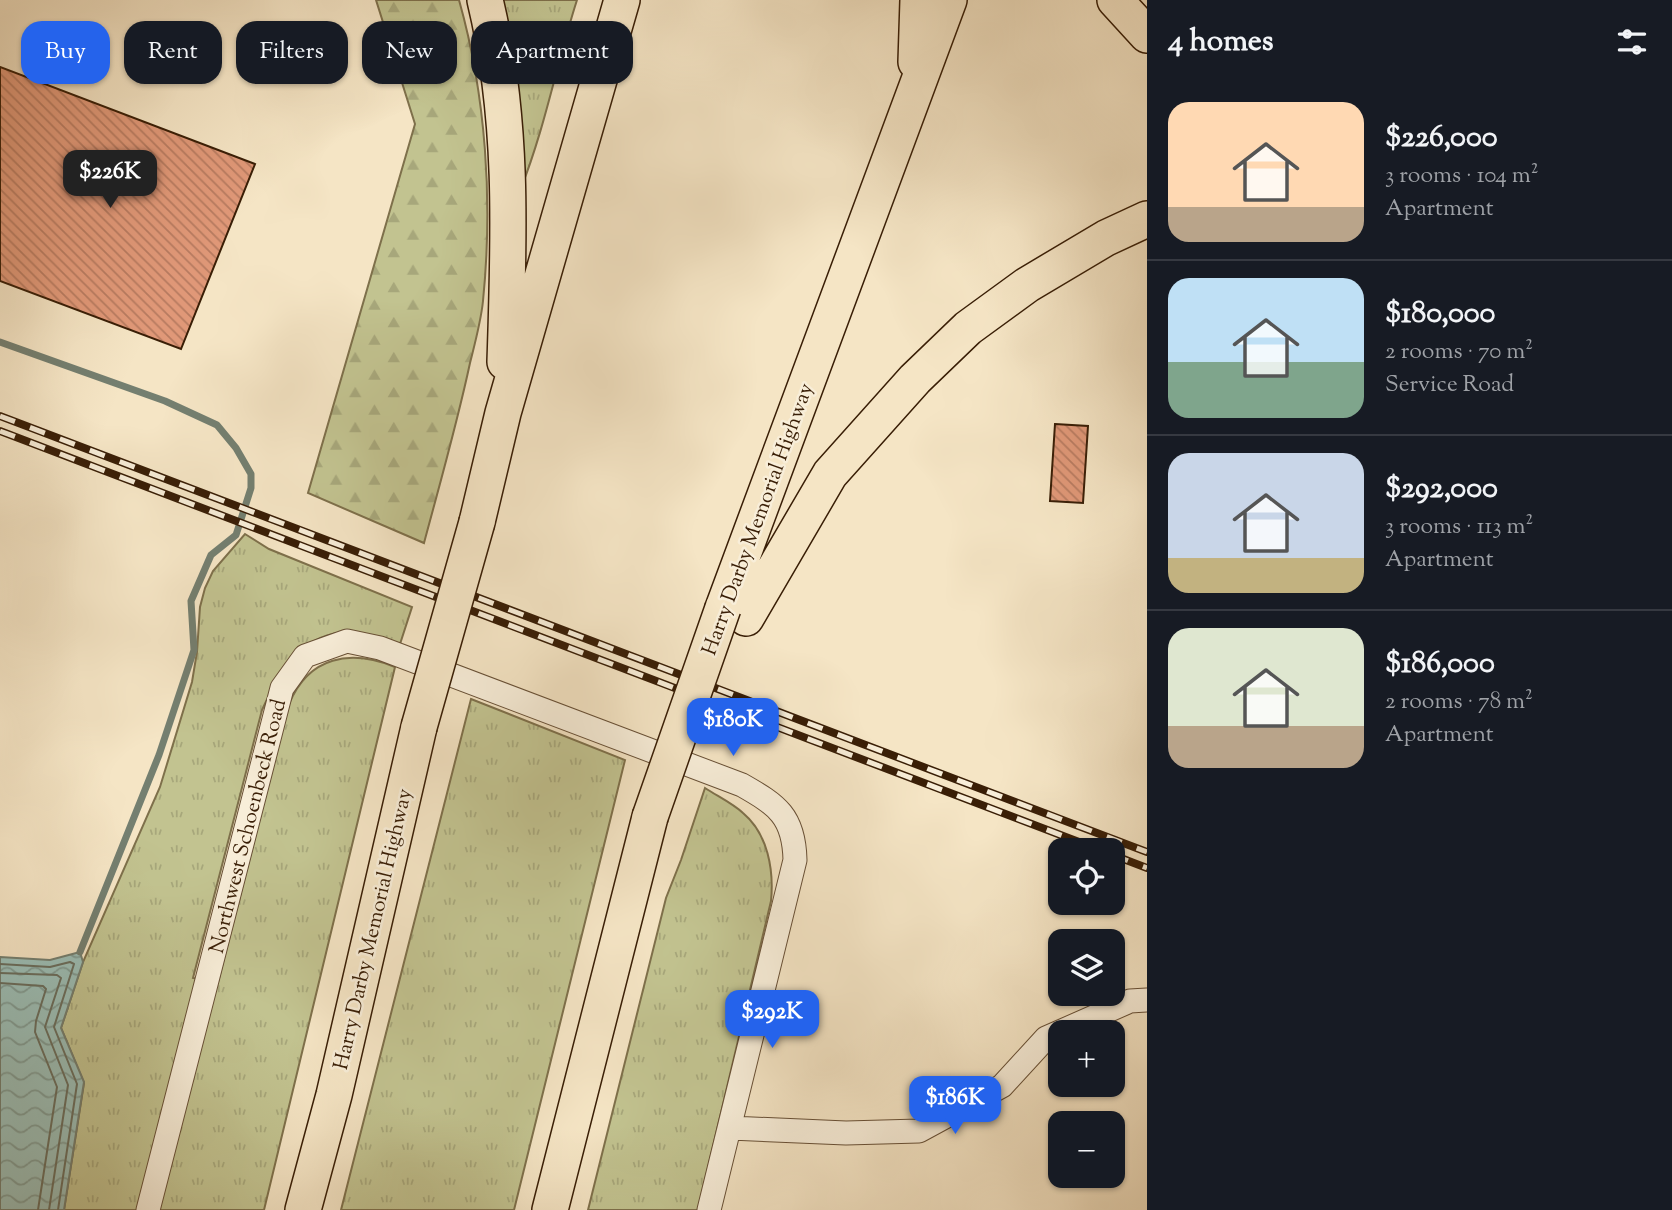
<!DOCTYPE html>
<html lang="en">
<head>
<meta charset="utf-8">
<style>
  :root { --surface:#171b24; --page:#242831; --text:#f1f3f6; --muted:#9ea1a6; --line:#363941; --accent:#2563eb }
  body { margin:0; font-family:"Sorts Mill Goudy",serif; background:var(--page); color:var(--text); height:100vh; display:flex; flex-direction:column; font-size:26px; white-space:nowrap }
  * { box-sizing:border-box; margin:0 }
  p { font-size:23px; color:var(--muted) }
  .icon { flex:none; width:38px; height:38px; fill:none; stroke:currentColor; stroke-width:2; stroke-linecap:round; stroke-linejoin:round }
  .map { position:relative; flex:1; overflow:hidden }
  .panel { display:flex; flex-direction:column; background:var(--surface); width:525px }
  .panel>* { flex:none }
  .guide { position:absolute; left:21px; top:21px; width:665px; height:63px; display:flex; gap:14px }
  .tools { position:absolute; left:1048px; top:838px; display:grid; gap:14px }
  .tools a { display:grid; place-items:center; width:77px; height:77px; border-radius:14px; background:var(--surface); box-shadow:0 2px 5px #0004; font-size:35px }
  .price { position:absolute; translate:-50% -60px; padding:0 16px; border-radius:14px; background:var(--accent); color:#fff; font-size:23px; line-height:46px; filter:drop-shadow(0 2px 4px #0008) }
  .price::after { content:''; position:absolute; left:50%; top:42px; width:21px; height:16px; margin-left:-10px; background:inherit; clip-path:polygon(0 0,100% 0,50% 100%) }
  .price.current { background:#222; color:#fff }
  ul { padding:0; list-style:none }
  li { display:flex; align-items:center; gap:21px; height:175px; padding:0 21px }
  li+li { border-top:2px solid var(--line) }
  li span { display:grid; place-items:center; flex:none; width:196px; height:140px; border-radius:21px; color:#555 }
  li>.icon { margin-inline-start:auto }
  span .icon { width:84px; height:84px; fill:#fffc; stroke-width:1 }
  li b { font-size:30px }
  h2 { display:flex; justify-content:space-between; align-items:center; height:84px; padding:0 21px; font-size:30px }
  .tag { padding:0 24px; border-radius:21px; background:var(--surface); box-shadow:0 2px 5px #0004; font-size:24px; line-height:63px }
  .tag.current { background:var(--accent); color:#fff }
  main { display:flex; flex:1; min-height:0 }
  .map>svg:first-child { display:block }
  .grass { fill:url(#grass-tufts); stroke:#7e704b; stroke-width:2 }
  .forest { fill:url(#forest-firs); stroke:#7e704b; stroke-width:2 }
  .water { fill:url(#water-waves); stroke:#747f70; stroke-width:2 }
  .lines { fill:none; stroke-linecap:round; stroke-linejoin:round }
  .shore { stroke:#6a6e5e; stroke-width:2 }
  .stream { stroke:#747f70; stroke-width:7 }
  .building { fill:url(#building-back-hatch); stroke:#391e06; stroke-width:2 }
  .minor-casing { stroke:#685036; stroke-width:25 }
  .highway-casing { stroke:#391e06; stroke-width:38 }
  .minor { stroke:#f8eed9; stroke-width:23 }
  .highway { stroke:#f5e5c5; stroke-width:35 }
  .rail-casing { stroke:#391e06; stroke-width:8 }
  .rail { stroke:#f8eed9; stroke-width:5; stroke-dasharray:16; stroke-linecap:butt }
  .highway-bridge-casing { stroke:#391e06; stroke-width:38; stroke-linecap:butt }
  .highway-bridge { stroke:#f5e5c5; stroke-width:35 }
  .labels { text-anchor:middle; stroke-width:5; stroke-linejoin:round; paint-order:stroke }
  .street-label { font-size:21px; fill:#391e06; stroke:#f8eed9 }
</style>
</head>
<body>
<main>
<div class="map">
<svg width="1147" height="1210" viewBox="0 0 1147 1210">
  <defs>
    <pattern id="grass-tufts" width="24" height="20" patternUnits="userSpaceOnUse" patternTransform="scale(1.75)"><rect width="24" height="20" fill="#c2c390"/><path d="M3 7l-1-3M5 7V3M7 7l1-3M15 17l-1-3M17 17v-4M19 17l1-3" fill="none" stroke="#a7a77b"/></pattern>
    <pattern id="forest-firs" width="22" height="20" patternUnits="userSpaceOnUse" patternTransform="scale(1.75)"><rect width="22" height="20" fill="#c2c390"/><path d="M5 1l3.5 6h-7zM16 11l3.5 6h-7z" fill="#a7a77b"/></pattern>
    <pattern id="water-waves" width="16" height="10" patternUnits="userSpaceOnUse" patternTransform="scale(1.75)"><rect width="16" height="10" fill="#9cbfb7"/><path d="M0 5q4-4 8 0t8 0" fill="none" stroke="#809b93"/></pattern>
    <pattern id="building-back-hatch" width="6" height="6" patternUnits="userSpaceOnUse" patternTransform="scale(1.75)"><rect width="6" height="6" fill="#e09878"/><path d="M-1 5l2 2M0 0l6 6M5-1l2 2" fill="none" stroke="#b77b60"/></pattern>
  </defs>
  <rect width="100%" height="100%" fill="#f5e5c5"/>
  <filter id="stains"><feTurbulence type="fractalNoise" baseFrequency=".00286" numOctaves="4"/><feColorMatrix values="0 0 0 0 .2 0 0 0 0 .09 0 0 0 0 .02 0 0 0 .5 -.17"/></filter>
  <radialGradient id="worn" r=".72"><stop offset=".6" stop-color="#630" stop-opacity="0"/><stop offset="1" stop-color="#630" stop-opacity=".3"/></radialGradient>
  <!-- grass -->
  <path class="grass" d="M497 0H577C557 62 545 128 521 188Z
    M245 534 269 549 412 607 400 644C385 640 367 632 351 632 303 631 280 671 262 710L193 978 218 982 289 704C309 656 350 649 395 667L264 1210H64L84 1083 61 1028 83 962 160 787 192 682 197 652 200 607 205 588 213 571Z
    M471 699 625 760 514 1210H341Z
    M705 788C717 796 732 803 743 813 768 834 774 870 771 901L698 1210H588L666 898 681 860Z"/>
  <!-- forest -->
  <path class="forest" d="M376 0H459C486 96 493 201 483 301 481 321 475 343 470 363 457 424 440 483 424 543L308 493 415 124Z"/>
  <!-- water -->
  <path class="water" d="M80 952 83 962 61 1028 84 1082 64 1210H0V957L50 960Z"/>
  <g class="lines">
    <!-- shore -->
    <path class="shore" d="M0 964 50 967 70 962 74 964 54 1027 77 1084 58 1210
      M0 973 57 975 61 978 45 1027 68 1085 49 1210
      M0 983 43 986 46 989 36 1021 35 1032 57 1087 38 1210"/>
    <!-- stream -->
    <path class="stream" d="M0 342 165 401 217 425 236 448 251 474V488L236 535 211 555 191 601 194 650 159 755 80 952"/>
  </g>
  <!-- building -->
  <path class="building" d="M0 67 255 164 181 349 0 281Z
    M1055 424 1088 426 1083 503 1050 501Z"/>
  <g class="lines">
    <defs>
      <path id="minor" d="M730 1128 846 1133 919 1131 1002 1086 1046 1038 1130 1001 1147 1000
        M148 1210 282 688 305 656 347 641 380 648 742 785C777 805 794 816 795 860L709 1210"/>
      <path id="highway" d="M485 0C514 120 509 240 505 362
        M1115 0 1147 35
        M916 62 918 0
        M477 522 503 413 622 0
        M723 608 949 0
        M746 618 830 474 915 379 968 328 1027 285 1106 238 1147 219
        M303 1210 334 1095 419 727
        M550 1210 650 817"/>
    </defs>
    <!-- minor casing -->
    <use href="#minor" class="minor-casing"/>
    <!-- highway casing -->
    <use href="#highway" class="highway-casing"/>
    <!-- minor -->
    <use href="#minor" class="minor"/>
    <!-- highway -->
    <use href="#highway" class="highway"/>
    <defs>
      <path id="rail" d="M0 416 1147 852
        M0 431 1100 850
        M1113 855 1147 868"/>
    </defs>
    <!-- rail casing -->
    <use href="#rail" class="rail-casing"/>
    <!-- rail -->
    <use href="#rail" class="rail"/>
    <defs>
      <path id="highway-bridge" d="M419 727 477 522
        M650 817 723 608"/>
    </defs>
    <!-- highway-bridge casing -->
    <use href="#highway-bridge" class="highway-bridge-casing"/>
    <!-- highway-bridge -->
    <use href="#highway-bridge" class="highway-bridge"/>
  </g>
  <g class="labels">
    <!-- street labels -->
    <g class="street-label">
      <text transform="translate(757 519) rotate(-70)" y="7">Harry Darby Memorial Highway</text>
      <text transform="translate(247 826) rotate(-76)" y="7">Northwest Schoenbeck Road</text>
      <text transform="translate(372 929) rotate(-77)" y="7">Harry Darby Memorial Highway</text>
    </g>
  </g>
  <rect width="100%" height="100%" filter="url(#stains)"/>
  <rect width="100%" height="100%" fill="url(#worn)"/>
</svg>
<div class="tools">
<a><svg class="icon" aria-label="locate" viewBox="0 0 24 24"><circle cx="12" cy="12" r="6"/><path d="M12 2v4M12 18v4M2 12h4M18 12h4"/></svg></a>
<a><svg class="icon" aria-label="layers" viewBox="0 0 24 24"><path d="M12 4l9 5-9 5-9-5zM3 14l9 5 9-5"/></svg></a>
<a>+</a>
<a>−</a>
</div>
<b class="price current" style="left:110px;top:210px">$226K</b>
<b class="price" style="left:733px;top:758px">$180K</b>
<b class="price" style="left:772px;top:1050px">$292K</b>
<b class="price" style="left:955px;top:1136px">$186K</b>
<div class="guide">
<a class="tag current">Buy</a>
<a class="tag">Rent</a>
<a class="tag">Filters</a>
<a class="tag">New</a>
<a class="tag">Apartment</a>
</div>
</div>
<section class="panel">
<h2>4 homes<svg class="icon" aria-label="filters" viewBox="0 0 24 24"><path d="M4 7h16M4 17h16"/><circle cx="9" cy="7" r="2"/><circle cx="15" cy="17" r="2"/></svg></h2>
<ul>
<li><span style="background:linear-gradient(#ffd9b3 75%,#b9a48a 0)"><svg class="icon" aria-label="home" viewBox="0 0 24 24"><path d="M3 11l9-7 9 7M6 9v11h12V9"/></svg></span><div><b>$226,000</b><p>3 rooms · 104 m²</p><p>Apartment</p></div></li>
<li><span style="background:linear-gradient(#bfe0f5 60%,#7fa58c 0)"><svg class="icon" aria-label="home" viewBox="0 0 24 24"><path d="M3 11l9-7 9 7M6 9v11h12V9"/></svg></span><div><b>$180,000</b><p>2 rooms · 70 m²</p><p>Service Road</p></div></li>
<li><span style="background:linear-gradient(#c9d6e8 75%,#c2b280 0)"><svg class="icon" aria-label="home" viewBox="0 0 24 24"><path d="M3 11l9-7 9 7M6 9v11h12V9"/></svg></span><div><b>$292,000</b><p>3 rooms · 113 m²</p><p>Apartment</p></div></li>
<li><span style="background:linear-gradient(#dfe7d0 70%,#b9a48a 0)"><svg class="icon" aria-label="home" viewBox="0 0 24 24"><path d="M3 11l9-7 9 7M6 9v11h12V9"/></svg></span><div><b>$186,000</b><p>2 rooms · 78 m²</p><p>Apartment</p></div></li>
</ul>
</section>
</main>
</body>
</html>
